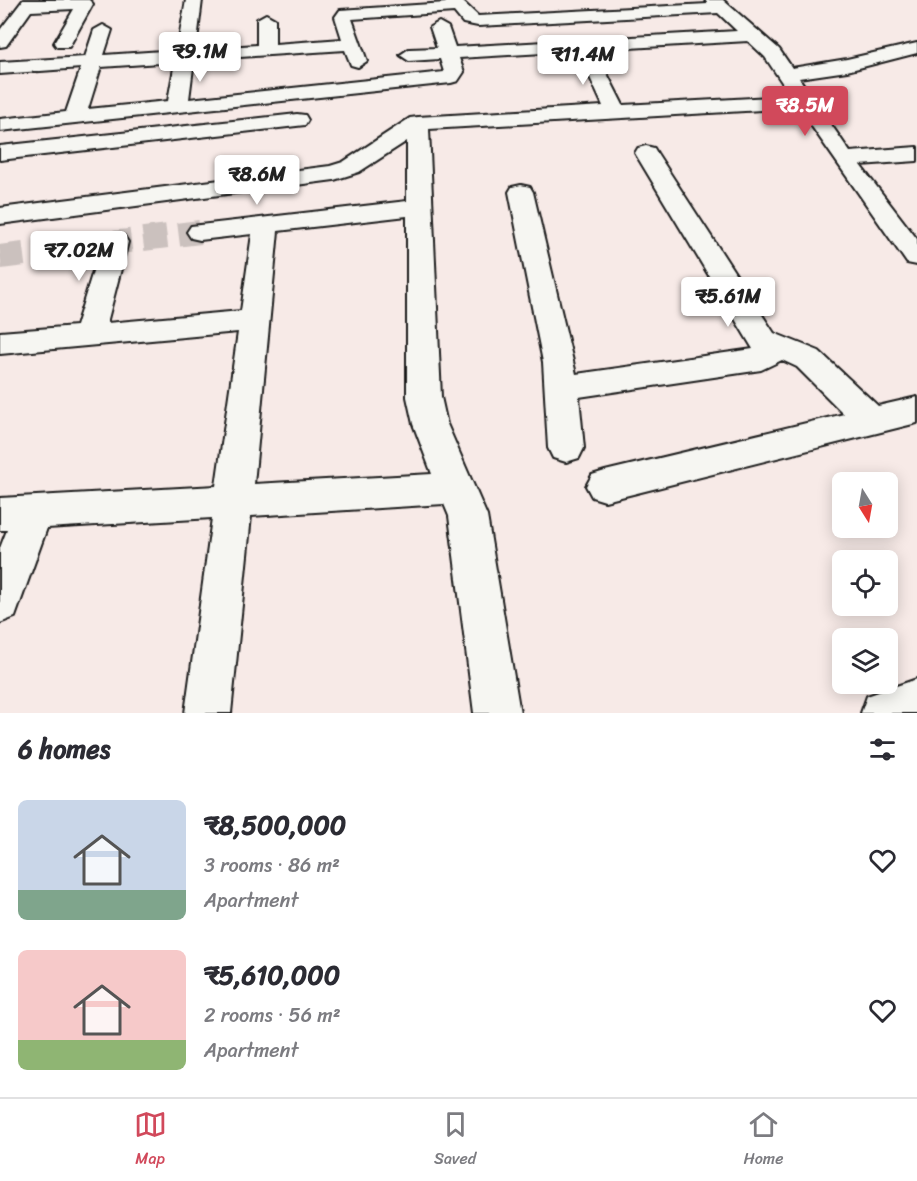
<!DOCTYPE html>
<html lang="en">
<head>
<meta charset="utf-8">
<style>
  :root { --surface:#fff; --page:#f2f2f3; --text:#2b2b33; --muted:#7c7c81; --line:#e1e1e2; --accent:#d1495b }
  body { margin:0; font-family:Sriracha,sans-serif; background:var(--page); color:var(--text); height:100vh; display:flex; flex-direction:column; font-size:22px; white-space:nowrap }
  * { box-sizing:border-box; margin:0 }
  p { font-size:20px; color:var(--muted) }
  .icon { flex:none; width:33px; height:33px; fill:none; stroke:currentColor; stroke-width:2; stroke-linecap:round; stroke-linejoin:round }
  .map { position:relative; height:713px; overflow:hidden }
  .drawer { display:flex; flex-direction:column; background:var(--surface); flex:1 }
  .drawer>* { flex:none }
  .needle { width:39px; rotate:169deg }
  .tools { position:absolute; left:832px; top:472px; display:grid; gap:12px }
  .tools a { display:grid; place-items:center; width:66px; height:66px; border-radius:9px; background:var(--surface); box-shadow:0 3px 15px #0003; font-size:30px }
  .price { position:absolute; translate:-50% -51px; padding:0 14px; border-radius:6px; background:#fff; color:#222; font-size:20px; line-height:39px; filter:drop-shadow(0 2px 3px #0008) }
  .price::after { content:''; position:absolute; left:50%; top:36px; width:18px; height:14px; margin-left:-9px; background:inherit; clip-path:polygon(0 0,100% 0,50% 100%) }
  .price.active { background:var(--accent); color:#fff }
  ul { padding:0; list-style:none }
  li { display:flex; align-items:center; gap:18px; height:150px; padding:0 18px }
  li span { display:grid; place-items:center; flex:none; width:168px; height:120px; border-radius:9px; color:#555 }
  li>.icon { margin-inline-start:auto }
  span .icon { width:72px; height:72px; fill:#fffc; stroke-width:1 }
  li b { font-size:26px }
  h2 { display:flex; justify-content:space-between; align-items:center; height:72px; padding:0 18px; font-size:26px }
  .tab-bar { display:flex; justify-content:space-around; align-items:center; height:84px; border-top:2px solid var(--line); background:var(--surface); font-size:16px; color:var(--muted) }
  .tab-bar a { display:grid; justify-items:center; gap:3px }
  .tab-bar .active { color:var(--accent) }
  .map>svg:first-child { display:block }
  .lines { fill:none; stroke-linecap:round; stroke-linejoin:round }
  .minor-tunnel { stroke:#cbc1be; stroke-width:24; stroke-dasharray:24 12; stroke-linecap:butt }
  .minor-casing { stroke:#1c1c1c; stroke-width:4 }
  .minor { fill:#f6f6f2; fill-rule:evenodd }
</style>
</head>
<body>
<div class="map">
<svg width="917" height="713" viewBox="0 0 917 713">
  <rect width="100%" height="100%" fill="#f7eae7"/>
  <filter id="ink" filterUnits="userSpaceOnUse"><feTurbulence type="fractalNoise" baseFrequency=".0167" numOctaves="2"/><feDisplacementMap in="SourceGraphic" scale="12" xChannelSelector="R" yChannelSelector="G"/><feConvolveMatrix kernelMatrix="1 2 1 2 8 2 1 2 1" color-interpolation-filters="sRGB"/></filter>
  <g filter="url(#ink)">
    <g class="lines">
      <!-- minor-tunnel -->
      <path class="minor-tunnel" d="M0 257 200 232"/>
      <defs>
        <path id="minor" d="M23 0H89L93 4 69 47H57L54 43 74 9 31 11 6 46 0 47V30Z
          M186 0H202L196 49 257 45V19L266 14 275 19V44L342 39 335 17 340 10 446 3 444 0H461L478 16 708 4 705 0H723L779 49 792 68 847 59 917 43V53L847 71 799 78 850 152 917 147V161L860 165 917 239V265L907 263 799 108 429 129 441 397 447 424 487 516 520 713H474L449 516 444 504 251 516 231 713H185L212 518 47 528 15 617 0 623V548L7 530H0V498L216 486 238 332 0 354V332L76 326 102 242 106 236 115 234 124 236 128 242 107 323 241 311 252 234 200 240 191 238 187 232 191 226 407 201V141L359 172 334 180 0 224V208L330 166 343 162 410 118 418 117 603 106 578 51 459 58 464 72 458 81 451 83 0 131V119L66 112 81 68 0 74V62L85 57 94 30 103 25 112 30 104 55 177 50ZM454 12 463 23 478 26 718 13 737 31 455 47 448 27 439 22 430 27 437 48 409 49 400 55 409 61 440 59 444 72 189 99 194 60 345 50 351 65 358 67 367 61 352 19ZM748 41 765 57 791 96 623 105 595 50ZM175 62 168 101 88 109 101 67ZM407 216V397L413 424 432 474 254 484 278 231Z
          M297 114 305 115 308 120 305 125 0 160V146Z
          M646 146 654 148 657 153 774 333 819 351 878 406 917 397V423L605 501 592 497 586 486 592 475 605 471 844 414 797 367 782 360 761 370 579 397 584 448 579 458 566 462 553 458 548 448 543 362 509 192 512 187 521 185 530 187 533 192 576 374 753 349 635 153 638 148Z
          M917 679V713H861L867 696Z"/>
      </defs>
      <!-- minor casing -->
      <use href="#minor" class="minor-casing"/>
      <!-- minor -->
      <use href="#minor" class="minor"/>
    </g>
  </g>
</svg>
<div class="tools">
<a><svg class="needle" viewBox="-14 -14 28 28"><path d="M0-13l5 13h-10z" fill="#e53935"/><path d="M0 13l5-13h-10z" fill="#7c7c81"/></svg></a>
<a><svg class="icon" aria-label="locate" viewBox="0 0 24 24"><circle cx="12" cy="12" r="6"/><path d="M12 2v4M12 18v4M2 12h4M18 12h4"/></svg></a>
<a><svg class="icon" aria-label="layers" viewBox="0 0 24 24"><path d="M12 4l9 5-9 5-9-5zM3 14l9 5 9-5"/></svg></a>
</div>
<b class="price" style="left:200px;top:83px">₹9.1M</b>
<b class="price" style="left:583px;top:86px">₹11.4M</b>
<b class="price active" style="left:805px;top:137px">₹8.5M</b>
<b class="price" style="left:257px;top:206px">₹8.6M</b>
<b class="price" style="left:79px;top:282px">₹7.02M</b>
<b class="price" style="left:728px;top:328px">₹5.61M</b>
</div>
<section class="drawer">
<h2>6 homes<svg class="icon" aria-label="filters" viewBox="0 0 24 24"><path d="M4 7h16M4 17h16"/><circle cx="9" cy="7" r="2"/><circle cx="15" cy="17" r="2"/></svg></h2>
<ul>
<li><span style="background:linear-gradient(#c9d6e8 75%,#7fa58c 0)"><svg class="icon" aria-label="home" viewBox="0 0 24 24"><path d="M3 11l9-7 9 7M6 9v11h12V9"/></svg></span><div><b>₹8,500,000</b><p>3 rooms · 86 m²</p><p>Apartment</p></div><svg class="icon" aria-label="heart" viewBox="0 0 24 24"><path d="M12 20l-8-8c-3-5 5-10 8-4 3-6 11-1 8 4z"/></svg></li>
<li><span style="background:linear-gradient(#f6c9c9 75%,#8fb573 0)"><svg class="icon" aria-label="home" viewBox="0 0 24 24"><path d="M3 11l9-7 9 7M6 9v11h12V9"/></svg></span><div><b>₹5,610,000</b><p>2 rooms · 56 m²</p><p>Apartment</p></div><svg class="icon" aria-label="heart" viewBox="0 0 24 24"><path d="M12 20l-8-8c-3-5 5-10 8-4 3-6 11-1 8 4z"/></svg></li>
</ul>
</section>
<nav class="tab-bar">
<a class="active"><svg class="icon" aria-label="map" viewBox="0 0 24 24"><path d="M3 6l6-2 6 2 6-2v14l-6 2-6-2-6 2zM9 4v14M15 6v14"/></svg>Map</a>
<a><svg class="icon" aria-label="saved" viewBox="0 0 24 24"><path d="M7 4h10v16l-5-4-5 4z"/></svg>Saved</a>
<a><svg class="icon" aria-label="home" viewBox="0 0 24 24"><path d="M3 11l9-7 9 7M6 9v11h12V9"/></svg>Home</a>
</nav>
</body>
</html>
